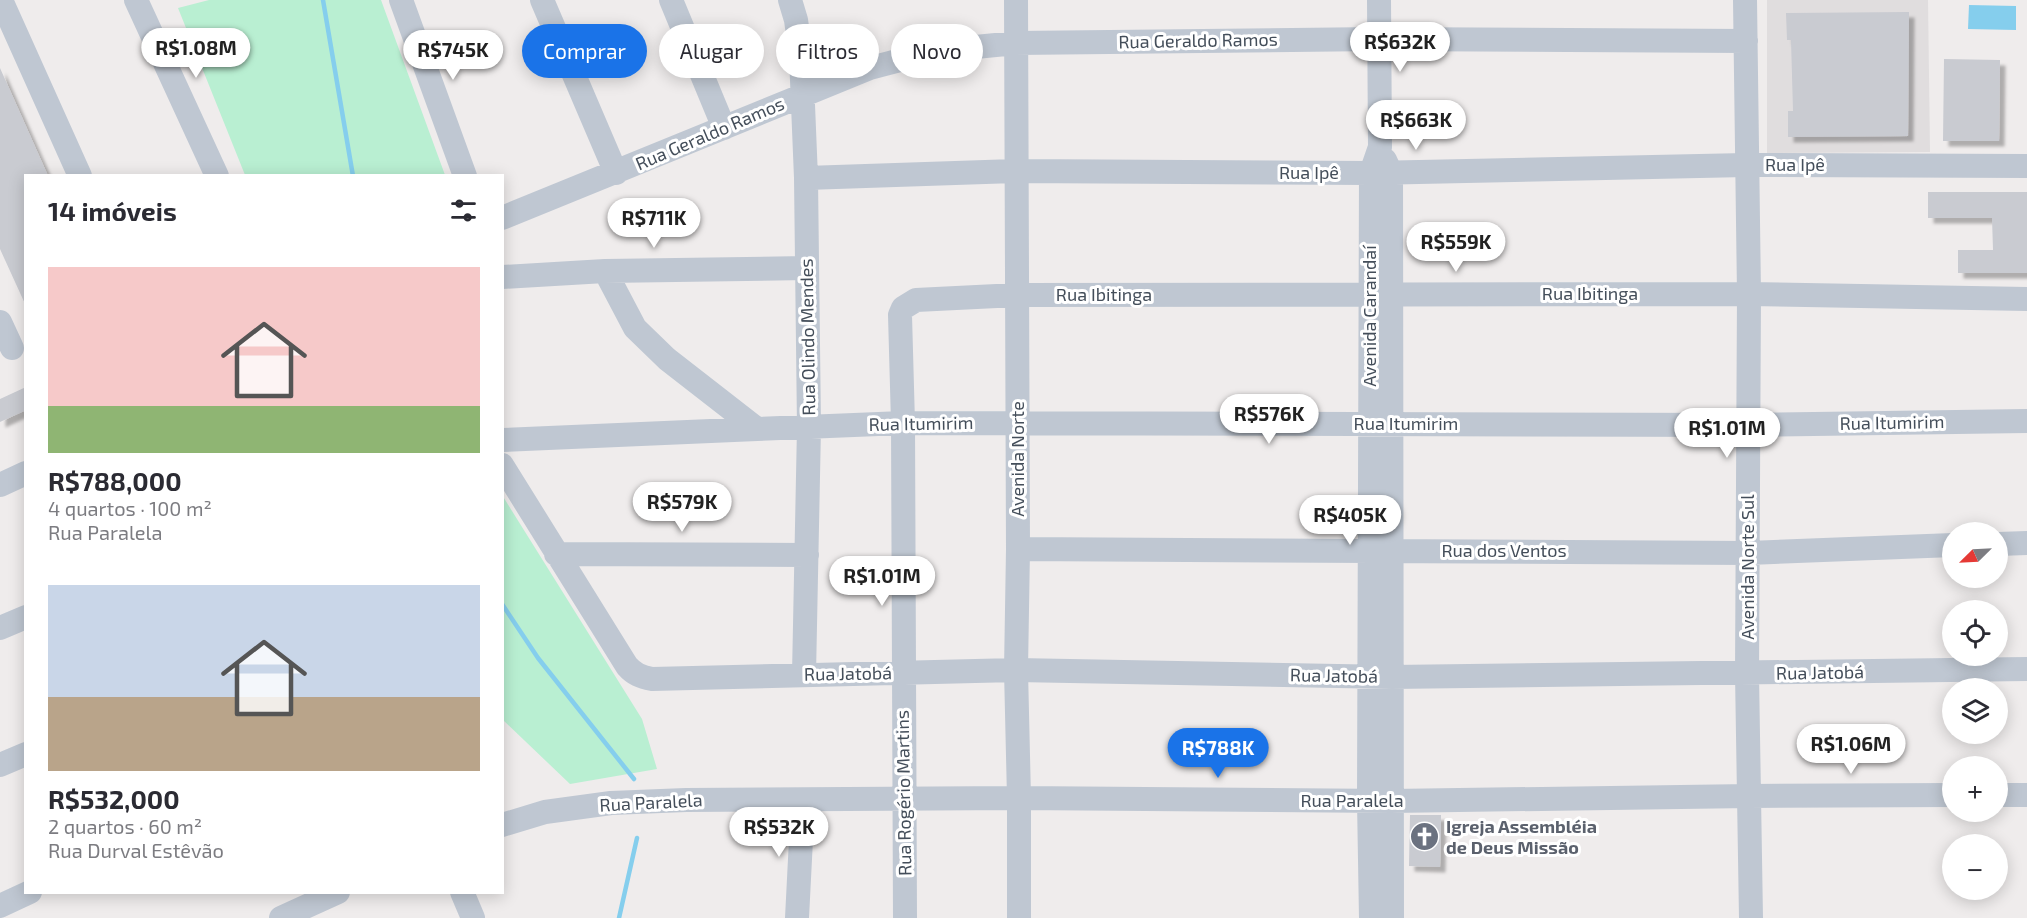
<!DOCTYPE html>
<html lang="pt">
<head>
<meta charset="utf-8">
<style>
  :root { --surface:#fff; --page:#f7f7f7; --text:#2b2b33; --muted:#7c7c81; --accent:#1a73e8 }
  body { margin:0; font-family:"Exo 2",sans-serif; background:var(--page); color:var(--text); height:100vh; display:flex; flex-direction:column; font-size:22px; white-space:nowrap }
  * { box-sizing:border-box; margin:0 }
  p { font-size:20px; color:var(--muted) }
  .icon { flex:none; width:33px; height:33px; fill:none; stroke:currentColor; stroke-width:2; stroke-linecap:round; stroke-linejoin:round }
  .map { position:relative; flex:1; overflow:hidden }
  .sheet { position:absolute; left:24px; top:174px; width:480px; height:720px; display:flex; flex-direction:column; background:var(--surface); border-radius:0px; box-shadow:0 3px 15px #0003 }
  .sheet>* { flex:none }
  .top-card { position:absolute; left:522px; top:24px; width:570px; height:54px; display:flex; gap:12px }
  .needle { width:39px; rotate:246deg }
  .fabs { position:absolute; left:1942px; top:522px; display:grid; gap:12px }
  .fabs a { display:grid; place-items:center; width:66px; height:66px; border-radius:50%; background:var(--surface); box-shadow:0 3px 15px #0003; font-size:30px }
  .price { position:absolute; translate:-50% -51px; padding:0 14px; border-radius:21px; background:#fff; color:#222; font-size:20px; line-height:39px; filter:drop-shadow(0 2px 3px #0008) }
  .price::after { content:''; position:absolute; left:50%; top:36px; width:18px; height:14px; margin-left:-9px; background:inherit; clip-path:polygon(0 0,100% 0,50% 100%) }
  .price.active { background:var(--accent); color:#fff }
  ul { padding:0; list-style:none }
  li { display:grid; align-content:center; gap:12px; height:318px; padding:0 24px }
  li span { display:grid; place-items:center; height:186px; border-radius:0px; color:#555 }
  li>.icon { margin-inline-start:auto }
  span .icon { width:108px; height:108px; fill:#fffc; stroke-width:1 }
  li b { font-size:26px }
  h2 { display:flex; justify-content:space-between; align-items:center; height:72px; padding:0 24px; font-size:26px }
  .chip { padding:0 21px; border-radius:27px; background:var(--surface); box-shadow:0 3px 15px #0003; font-size:21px; line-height:54px }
  .chip.active { background:var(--accent); color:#fff }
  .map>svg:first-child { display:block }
  .education { fill:#e0ddde }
  .green { fill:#b9efd2 }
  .water { fill:#85ceed }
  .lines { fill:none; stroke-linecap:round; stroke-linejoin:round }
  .stream { stroke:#85ceed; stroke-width:4.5 }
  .building { fill:#c9cbd1; filter:url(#shadow) }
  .minor { stroke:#bfc7d2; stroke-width:24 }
  .labels { text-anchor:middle; stroke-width:6; stroke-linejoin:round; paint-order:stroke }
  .street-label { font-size:18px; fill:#444e5a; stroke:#fff }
  .worship-label { font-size:18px; font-weight:bold; fill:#5b616d; stroke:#fff; text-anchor:start }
</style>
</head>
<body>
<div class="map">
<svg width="2027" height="918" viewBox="0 0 2027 918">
  <defs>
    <filter id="shadow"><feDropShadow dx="5.5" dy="5.5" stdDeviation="1.5" flood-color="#0004"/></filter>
  </defs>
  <rect width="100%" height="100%" fill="#efecec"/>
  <!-- education -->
  <path class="education" d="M1767 0H1928L1930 152 1767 153Z"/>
  <!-- green -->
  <path class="green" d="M209 0H381L445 175H245L178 8Z
    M502 495 642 719 657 769 570 784 503 720Z"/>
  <!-- water -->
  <path class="water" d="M1969 5 2016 6V30L1968 29Z"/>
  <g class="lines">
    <!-- stream -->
    <path class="stream" d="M323 0 353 176
      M502 604 538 658 634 779
      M619 918 637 838"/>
  </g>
  <!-- building -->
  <path class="building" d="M1909 12 1908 136 1788 137V111H1793L1791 40H1787L1786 13Z
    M1944 59 2000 60 1999 141H1943Z
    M0 68 48 176H26V306L0 249Z
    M1928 192H2027V273H1958V250H1993L1992 218H1928Z
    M26 387V410L0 422V399Z
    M1410 815H1441L1440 867 1409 866Z"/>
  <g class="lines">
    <!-- minor -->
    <path class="minor" d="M1 0 80 176
      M136 0 217 176
      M401 0 465 176
      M542 0 616 173
      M671 0 724 128
      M790 0 796 20 801 56 806 178 809 427 804 675
      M1016 0 1018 549 1016 670 1019 798V918
      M1745 0 1749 294 1747 674 1751 918
      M1385 160 1391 173 1392 918
      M806 178 1015 171 1371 173 1746 165 2027 166
      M502 218 870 68 935 51 1016 43 1378 39 1746 41
      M605 271 635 328 667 359 757 429 903 423 1747 425 2027 421
      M502 277 605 271 807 268
      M0 322 12 348
      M502 440 757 429
      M502 465 627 666C634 674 641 677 652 679L1016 670 1392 677 2027 669
      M0 485 26 473
      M1998 544 2027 543
      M1018 549 1749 553 1953 545
      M556 554 807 555
      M0 628 26 617
      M0 765 26 754
      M1998 795H2027
      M502 825 545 812 611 803 686 800 1019 798 1391 801 1750 796 1953 795
      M462 892 473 918
      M0 906 30 892
      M281 918 338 892
      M797 918 803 800
      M905 918 903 423 900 315 903 308 916 300 1017 295 1749 294 2027 299
      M1371 918 1369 801 1371 173 1380 147 1379 0"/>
  </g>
  <!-- icons -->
  <defs>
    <symbol id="church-disc" viewBox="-11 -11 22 22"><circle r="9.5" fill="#6b7280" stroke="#fff"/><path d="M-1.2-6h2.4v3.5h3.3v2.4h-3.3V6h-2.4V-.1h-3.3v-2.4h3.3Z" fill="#fff"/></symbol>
  </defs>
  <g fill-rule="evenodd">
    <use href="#church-disc" x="1408" y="820" width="33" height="33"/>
  </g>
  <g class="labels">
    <!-- street labels -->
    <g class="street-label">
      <text transform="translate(1198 41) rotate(-1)" y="6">Rua Geraldo Ramos</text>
      <text transform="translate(710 134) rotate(-23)" y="6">Rua Geraldo Ramos</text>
      <text x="1795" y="171">Rua Ipê</text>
      <text x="1309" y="179">Rua Ipê</text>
      <text x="1590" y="300">Rua Ibitinga</text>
      <text x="1104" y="301">Rua Ibitinga</text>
      <text transform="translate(1370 316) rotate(-90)" y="6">Avenida Carandaí</text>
      <text transform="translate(808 337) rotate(-91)" y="6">Rua Olindo Mendes</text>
      <text transform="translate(1892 423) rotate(-1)" y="6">Rua Itumirim</text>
      <text transform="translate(921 424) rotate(-1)" y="6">Rua Itumirim</text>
      <text x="1406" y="430">Rua Itumirim</text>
      <text transform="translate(1018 459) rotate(-90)" y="6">Avenida Norte</text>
      <text x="1504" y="557">Rua dos Ventos</text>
      <text transform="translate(1748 567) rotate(-90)" y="6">Avenida Norte Sul</text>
      <text transform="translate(1820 673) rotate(-1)" y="6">Rua Jatobá</text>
      <text transform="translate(848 674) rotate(-1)" y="6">Rua Jatobá</text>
      <text transform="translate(1334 676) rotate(1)" y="6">Rua Jatobá</text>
      <text transform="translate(904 793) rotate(-91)" y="6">Rua Rogério Martins</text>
      <text x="1352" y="807">Rua Paralela</text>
      <text transform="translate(651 803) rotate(-3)" y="6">Rua Paralela</text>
    </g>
    <!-- worship labels -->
    <g class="worship-label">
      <text x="1446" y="833">Igreja Assembléia<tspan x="1446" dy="21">de Deus Missão</tspan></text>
    </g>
  </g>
</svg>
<div class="fabs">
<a><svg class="needle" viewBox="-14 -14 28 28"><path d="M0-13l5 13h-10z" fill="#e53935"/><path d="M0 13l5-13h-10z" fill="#7c7c81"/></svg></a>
<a><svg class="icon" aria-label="locate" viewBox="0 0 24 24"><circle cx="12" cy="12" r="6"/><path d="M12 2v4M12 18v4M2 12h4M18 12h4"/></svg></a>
<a><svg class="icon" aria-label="layers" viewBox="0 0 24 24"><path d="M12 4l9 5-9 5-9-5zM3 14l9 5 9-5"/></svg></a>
<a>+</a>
<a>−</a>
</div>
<b class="price" style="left:1400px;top:73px">R$632K</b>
<b class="price" style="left:196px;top:79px">R$1.08M</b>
<b class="price" style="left:453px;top:81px">R$745K</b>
<b class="price" style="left:1416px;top:151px">R$663K</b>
<b class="price" style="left:654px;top:249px">R$711K</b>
<b class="price" style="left:1456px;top:273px">R$559K</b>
<b class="price" style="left:1269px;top:445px">R$576K</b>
<b class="price" style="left:1727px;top:459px">R$1.01M</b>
<b class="price" style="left:682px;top:533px">R$579K</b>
<b class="price" style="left:1350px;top:546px">R$405K</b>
<b class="price" style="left:882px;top:607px">R$1.01M</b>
<b class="price" style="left:1851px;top:775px">R$1.06M</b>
<b class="price active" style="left:1218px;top:779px">R$788K</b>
<b class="price" style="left:779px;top:858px">R$532K</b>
<div class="top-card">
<a class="chip active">Comprar</a>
<a class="chip">Alugar</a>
<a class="chip">Filtros</a>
<a class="chip">Novo</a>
</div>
<section class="sheet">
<h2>14 imóveis<svg class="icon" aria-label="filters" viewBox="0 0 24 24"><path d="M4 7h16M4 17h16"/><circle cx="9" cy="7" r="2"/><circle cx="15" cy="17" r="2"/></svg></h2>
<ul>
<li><span style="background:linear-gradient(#f6c9c9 75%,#8fb573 0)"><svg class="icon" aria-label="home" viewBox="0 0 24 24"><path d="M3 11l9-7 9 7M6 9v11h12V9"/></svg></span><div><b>R$788,000</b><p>4 quartos · 100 m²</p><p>Rua Paralela</p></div></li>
<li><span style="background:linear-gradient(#c9d6e8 60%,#b9a48a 0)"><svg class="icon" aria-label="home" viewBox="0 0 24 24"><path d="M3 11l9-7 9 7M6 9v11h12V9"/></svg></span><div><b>R$532,000</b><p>2 quartos · 60 m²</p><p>Rua Durval Estêvão</p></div></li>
</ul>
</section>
</div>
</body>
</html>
